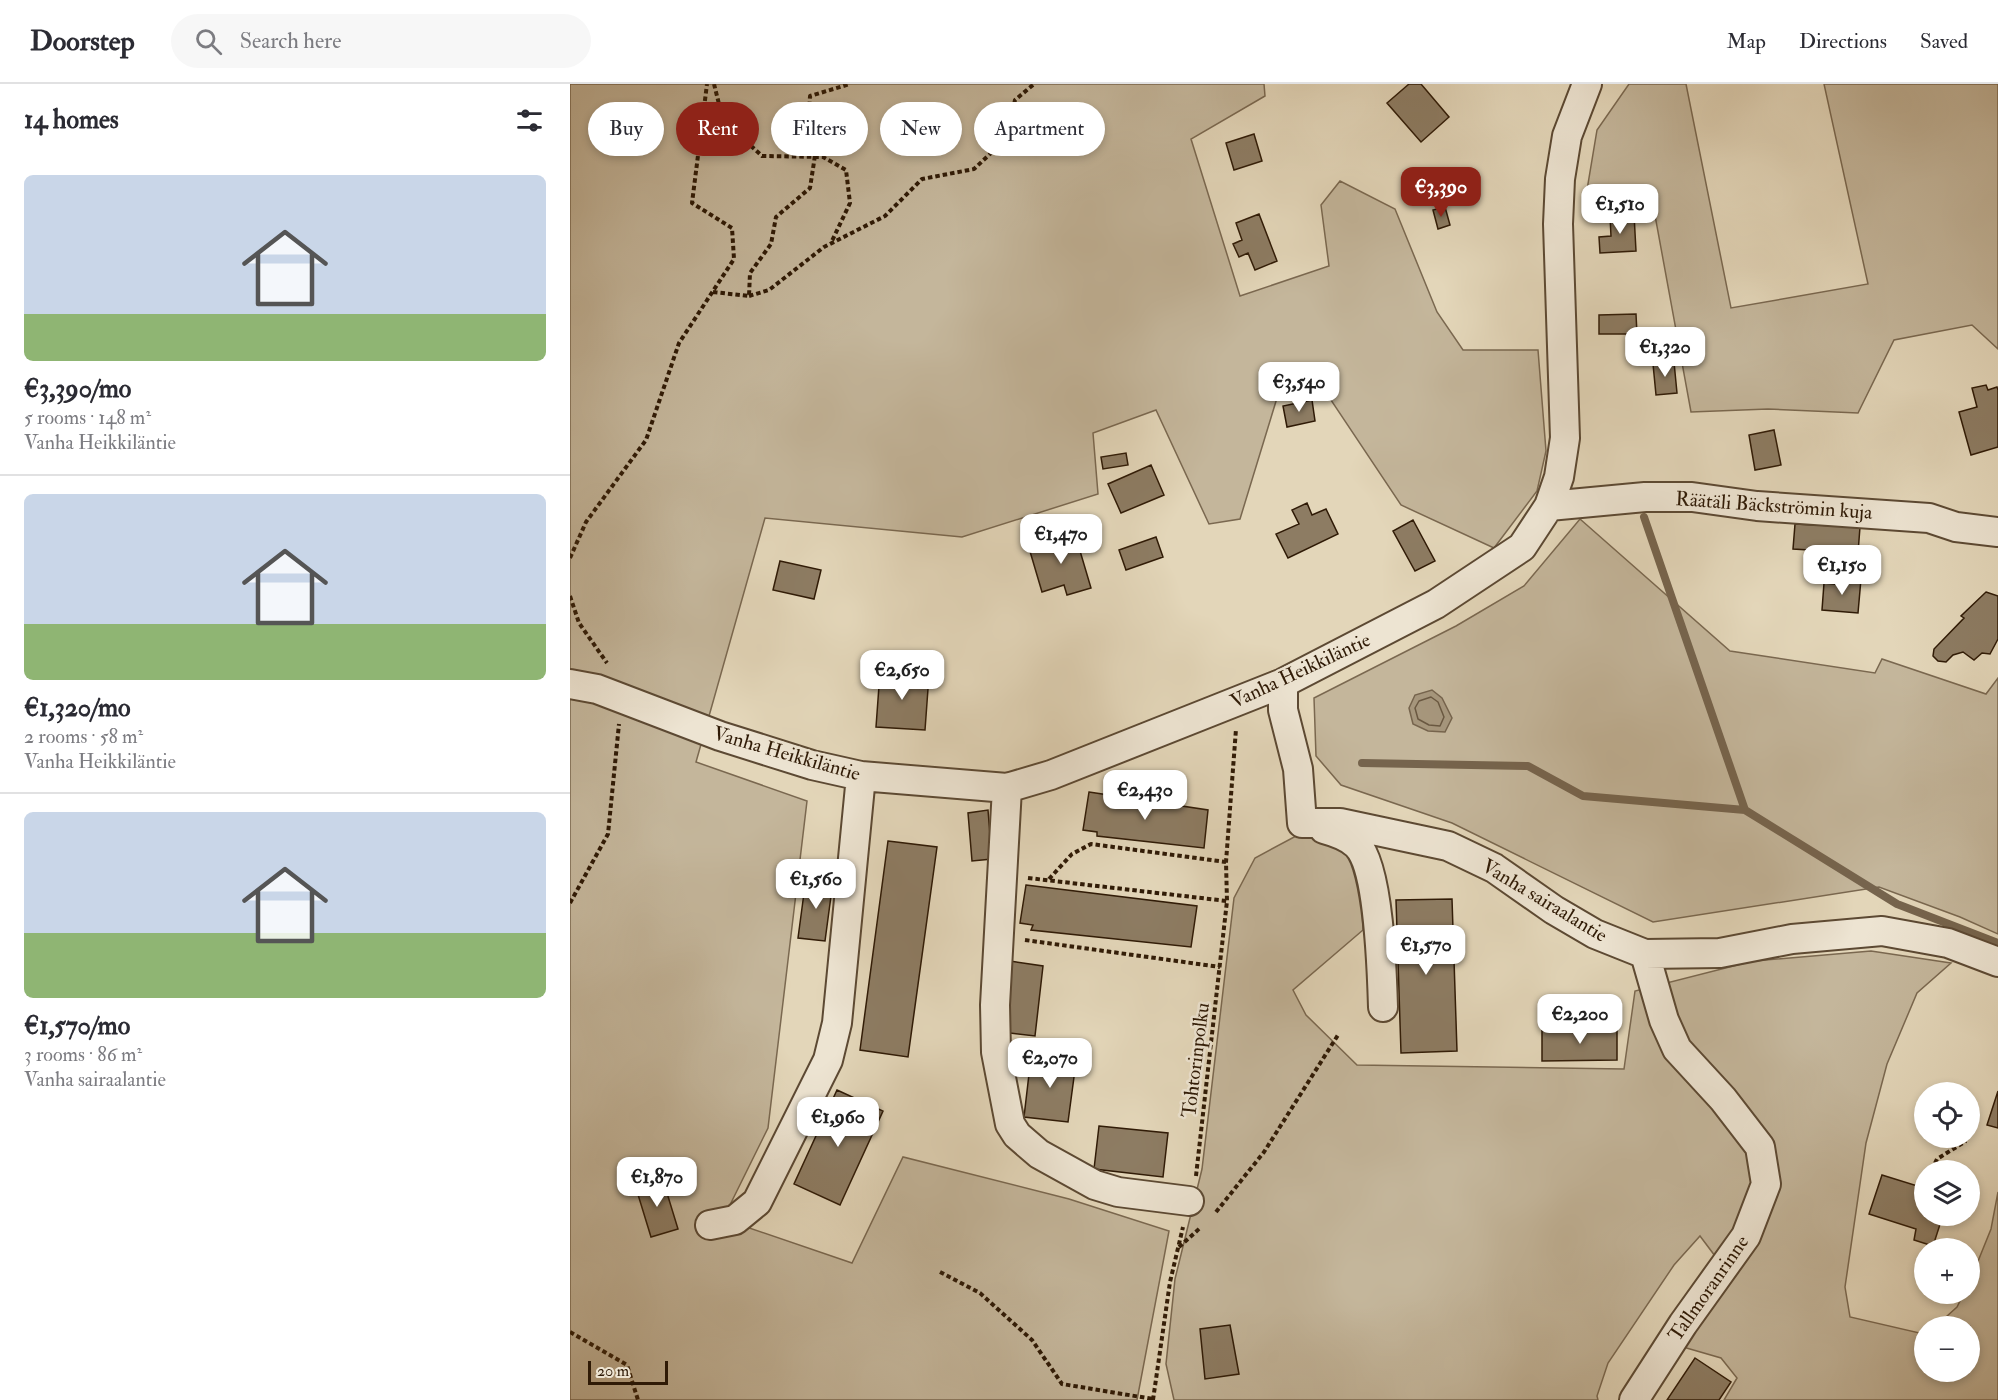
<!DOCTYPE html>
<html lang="en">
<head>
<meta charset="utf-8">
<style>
  :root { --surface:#fff; --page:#f7f7f7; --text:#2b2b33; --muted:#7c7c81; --line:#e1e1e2; --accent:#8f2418 }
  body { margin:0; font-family:"IM FELL Double Pica",serif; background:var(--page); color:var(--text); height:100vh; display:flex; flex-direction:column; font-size:22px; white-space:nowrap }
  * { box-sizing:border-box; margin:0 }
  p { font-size:20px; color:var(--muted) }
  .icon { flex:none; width:33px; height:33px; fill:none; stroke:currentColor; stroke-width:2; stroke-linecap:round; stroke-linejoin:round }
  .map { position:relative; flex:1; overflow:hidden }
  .details { display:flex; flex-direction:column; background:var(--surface); width:570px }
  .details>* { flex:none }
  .guide { position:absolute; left:18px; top:18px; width:570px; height:54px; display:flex; gap:12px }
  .tools { position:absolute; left:1344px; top:998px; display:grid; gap:12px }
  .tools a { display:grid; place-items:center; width:66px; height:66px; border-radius:50%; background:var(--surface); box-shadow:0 3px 9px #0003; font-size:30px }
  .scale { position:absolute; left:18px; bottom:15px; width:80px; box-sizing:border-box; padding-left:6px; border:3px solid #2f1a06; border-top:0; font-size:16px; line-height:21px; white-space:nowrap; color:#2f1a06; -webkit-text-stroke:4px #ede4d2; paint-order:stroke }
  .price { position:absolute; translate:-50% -51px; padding:0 14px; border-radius:12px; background:#fff; color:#222; font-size:20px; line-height:39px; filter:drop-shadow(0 2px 3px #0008) }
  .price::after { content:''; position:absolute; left:50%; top:36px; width:18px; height:14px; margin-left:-9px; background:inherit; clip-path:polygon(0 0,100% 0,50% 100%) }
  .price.active { background:var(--accent); color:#fff }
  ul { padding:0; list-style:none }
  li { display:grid; align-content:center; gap:12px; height:318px; padding:0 24px }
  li+li { border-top:2px solid var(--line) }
  li span { display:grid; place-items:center; height:186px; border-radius:9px; color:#555 }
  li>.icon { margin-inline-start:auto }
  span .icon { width:108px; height:108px; fill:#fffc; stroke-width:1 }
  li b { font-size:26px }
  h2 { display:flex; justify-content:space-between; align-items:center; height:72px; padding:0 24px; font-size:26px }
  .tag { padding:0 21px; border-radius:27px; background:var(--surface); box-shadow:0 3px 9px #0003; font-size:21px; line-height:54px }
  .tag.active { background:var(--accent); color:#fff }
  header { display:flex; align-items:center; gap:36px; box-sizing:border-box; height:84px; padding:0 30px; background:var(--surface); border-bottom:2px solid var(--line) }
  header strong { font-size:28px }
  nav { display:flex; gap:33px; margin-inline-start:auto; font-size:21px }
  .search { width:420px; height:54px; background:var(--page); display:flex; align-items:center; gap:15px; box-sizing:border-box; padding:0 21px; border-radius:33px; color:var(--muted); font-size:22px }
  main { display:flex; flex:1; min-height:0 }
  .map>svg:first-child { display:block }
  .green { fill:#c4b69b; stroke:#7a6850; stroke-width:1.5 }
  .water { fill:#a6967c; stroke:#76644d; stroke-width:1.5 }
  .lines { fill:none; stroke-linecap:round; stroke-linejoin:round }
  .shore { stroke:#6a5841; stroke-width:1.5 }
  .stream { stroke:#76644d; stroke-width:8 }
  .building { fill:#8d7c63; stroke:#2f1a06; stroke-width:1.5 }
  .minor-casing { stroke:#5c4933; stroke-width:32 }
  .path { stroke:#2f1a06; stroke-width:4; stroke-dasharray:4.5 3; stroke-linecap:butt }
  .minor { stroke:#ede4d2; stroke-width:28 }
  .labels { text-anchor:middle; stroke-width:5; stroke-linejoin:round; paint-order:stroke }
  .street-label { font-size:20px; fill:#2f1a06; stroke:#ede4d2 }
</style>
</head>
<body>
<header>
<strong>Doorstep</strong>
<div class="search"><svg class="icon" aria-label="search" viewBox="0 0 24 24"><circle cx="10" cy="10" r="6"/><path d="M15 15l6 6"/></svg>Search here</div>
<nav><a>Map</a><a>Directions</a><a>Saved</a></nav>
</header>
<main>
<section class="details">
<h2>14 homes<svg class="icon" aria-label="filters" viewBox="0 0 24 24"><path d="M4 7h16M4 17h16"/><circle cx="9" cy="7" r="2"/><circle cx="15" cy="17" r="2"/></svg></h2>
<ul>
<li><span style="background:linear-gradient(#c9d6e8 75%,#8fb573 0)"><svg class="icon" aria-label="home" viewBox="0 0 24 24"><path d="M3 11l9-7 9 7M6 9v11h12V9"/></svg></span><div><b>€3,390/mo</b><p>5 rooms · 148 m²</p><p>Vanha Heikkiläntie</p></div></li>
<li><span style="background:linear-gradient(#c9d6e8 70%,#8fb573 0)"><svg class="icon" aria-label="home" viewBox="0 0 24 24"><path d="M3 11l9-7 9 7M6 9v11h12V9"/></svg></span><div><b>€1,320/mo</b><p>2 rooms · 58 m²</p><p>Vanha Heikkiläntie</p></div></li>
<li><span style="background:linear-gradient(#c9d6e8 65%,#8fb573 0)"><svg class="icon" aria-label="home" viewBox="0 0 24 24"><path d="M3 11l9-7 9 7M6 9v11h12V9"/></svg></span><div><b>€1,570/mo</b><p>3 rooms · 86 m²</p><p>Vanha sairaalantie</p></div></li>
</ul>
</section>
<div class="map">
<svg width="1428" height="1316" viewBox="0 0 1428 1316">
  <rect width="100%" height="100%" fill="#e3d6b9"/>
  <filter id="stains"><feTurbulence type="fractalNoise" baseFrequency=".00333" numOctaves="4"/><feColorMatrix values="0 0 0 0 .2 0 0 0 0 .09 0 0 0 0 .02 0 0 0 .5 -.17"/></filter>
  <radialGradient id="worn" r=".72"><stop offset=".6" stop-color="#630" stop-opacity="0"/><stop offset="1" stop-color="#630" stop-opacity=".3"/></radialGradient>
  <!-- green -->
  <path class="green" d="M0 0H694L695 12 621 55 670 212 759 182 751 121 770 97 825 125 867 228 893 266H968L976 367 967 407 924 464 831 421 753 304 707 314 670 435 639 440 586 326 523 349 528 410 392 453 195 434 126 678 237 717 198 1044 153 1135 282 1179 333 1073 499 1115 599 1147 567 1316H0Z
    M1059 0H1116L1161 224 1298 200 1254 0H1428V265L1402 241 1324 256 1288 329 1198 325 1121 328 1080 104 1016 112 1027 46Z
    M1010 435 1160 567 1305 589 1312 575 1416 610 1428 594V850L1390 833 1309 803 1083 838 882 739 771 701 746 672 744 614 886 542 954 502Z
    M751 748 790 784 793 846 723 906 736 931 787 981 1054 985 1065 907 1183 877 1301 867 1381 879 1347 909 1317 980 1296 1059 1275 1203 1280 1233 1354 1250V1287H1400V1242H1366L1387 1223 1394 1209H1400V1197L1421 1145 1428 1108V1316H1154L1167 1294 1151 1274 1113 1263 1145 1172 1130 1152 1104 1181 1038 1279 1027 1312 1028 1316H604L596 1280 605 1195 632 1085 664 814 685 774 726 752Z"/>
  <!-- water -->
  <path class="water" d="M862 606 872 614 882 634 875 648 858 647 843 640 839 624 845 611Z"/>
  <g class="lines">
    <!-- shore -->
    <path class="shore" d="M861 613 868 618 874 633 870 642 859 641 848 635 845 624 849 617Z"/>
    <!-- stream -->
    <path class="stream" d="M1074 433 1175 726 1327 820 1428 859
      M792 679 958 682 1013 712 1175 726"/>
  </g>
  <!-- building -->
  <path class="building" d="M839 0H851L879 33 851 58 817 19Z
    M684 50 692 77 664 86 656 59Z
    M875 123 880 141 868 145 863 126Z
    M689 130 707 177 685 186 678 169 669 173 663 160 672 156 666 139Z
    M1064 130 1066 167 1030 169 1029 153 1041 152 1040 132Z
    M1066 230 1067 250H1029V231Z
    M1104 278 1107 309 1086 311 1083 280Z
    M1416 301 1418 306 1427 303 1428 306V363L1401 371 1389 328 1407 323 1402 304Z
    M742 316 745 337 717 343 713 322Z
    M1204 346 1211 381 1185 386 1179 351Z
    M556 369 558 381 533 385 531 373Z
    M581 381 594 411 551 429 538 400Z
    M737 419 742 431 756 425 768 450 718 474 706 450 729 440 722 426Z
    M843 436 865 477 845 487 823 447Z
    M1225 440 1290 443 1288 469 1223 465Z
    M505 450 521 504 497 511 494 501 472 508 459 464Z
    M586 453 593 473 556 486 549 466Z
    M210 477 251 486 244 515 203 506Z
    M1274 494 1291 495 1288 529 1252 526 1254 499 1273 501Z
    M1416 508 1428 512V555L1420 570 1412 569 1404 576 1393 568 1383 571 1376 578 1368 577 1363 572 1364 565 1394 534 1391 532Z
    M310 588 359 591 355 646 306 643Z
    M519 708 638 726 634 764 527 752V748L513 746Z
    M418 726 422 775 402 777 398 729Z
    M318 757 367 763 338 973 290 966Z
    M236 794 263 797 255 857 228 854Z
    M456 801 627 822 621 863 461 846 463 841 450 839Z
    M882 815 887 967 831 969 826 816Z
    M440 877 473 882 465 952 432 948Z
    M1047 944V976L972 977V945Z
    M461 973 506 978 498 1038 454 1033Z
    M267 1006 313 1027 270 1121 224 1100Z
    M1428 1007V1044L1417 1041Z
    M529 1042 598 1049 593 1093 524 1085Z
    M1312 1091 1354 1104V1131H1373L1363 1162 1344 1156 1346 1145 1299 1130Z
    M93 1096 108 1145 81 1153 66 1104Z
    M660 1241 669 1290 635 1295 630 1245Z
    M1125 1274 1161 1298 1149 1316H1097Z"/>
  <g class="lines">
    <defs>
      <path id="minor" d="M979 422 1075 413H1122L1187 422 1359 434 1386 443 1428 448
        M713 599V626L728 685 732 739H770L878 762 924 784 984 826 1025 850 1075 870 1150 869 1222 855 1312 847 1378 859 1428 878
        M0 600 27 605 150 652 242 681 291 692 437 704 481 691 713 599 866 520 952 463 979 422 989 393 995 354 988 140 990 95 997 52 1017 0
        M437 704 425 921 426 968 440 1040 447 1051 469 1070 525 1101 548 1108 619 1117
        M754 745C765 748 779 753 787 761 809 783 812 890 813 923
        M140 1141 165 1136 187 1118 258 976 267 939 291 692
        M1064 1316 1113 1240 1176 1152 1196 1100 1190 1063 1153 1015 1107 965 1094 936 1075 870"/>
    </defs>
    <!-- minor casing -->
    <use href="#minor" class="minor-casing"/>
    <!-- path -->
    <path class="path" d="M144 0 153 36 192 72 253 73 276 86 280 119 261 159
      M143 208 179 212 180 189 201 160 206 133 240 104 250 39 239 30 240 12 280 0
      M179 212 199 206 254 163 315 132 352 95 404 85 437 54 445 16 464 0
      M0 474 16 438 76 356 109 259 164 175 162 144 122 119 137 0
      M0 512 9 539 37 579
      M458 794 657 817
      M479 795 502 770 521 760 656 778
      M0 819 38 750 49 640
      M455 856 650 883
      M1362 1086 1367 1075 1396 1057
      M626 1092 657 817 656 778 666 645
      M646 1128 694 1068 768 951
      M609 1163 630 1144
      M370 1188 410 1209 462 1256 492 1300 583 1315
      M0 1248 57 1281 68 1316
      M583 1316 600 1198 613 1143"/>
    <!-- minor -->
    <use href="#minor" class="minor"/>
  </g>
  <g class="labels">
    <!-- street labels -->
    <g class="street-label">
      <text transform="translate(1204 421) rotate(4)" y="7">Räätäli Bäckströmin kuja</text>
      <text transform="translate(730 586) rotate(-25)" y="7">Vanha Heikkiläntie</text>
      <text transform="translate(217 669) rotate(16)" y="7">Vanha Heikkiläntie</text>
      <text transform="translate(975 816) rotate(31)" y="7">Vanha sairaalantie</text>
      <text transform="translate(625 976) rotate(-83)" y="7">Tohtorinpolku</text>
      <text transform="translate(1138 1204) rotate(-55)" y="7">Tallmoranrinne</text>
    </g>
  </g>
  <rect width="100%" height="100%" filter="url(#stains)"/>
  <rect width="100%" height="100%" fill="url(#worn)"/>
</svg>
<div class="tools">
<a><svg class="icon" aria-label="locate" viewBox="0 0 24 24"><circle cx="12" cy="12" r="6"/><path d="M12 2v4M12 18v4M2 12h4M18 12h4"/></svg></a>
<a><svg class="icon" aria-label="layers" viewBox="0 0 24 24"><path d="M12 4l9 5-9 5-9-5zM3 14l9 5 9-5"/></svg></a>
<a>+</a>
<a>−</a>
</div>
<div class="scale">20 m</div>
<b class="price active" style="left:871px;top:134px">€3,390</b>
<b class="price" style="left:1050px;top:151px">€1,510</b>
<b class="price" style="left:1095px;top:294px">€1,320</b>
<b class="price" style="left:729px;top:329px">€3,540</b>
<b class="price" style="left:491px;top:481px">€1,470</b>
<b class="price" style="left:1272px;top:512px">€1,150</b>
<b class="price" style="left:332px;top:617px">€2,650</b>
<b class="price" style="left:575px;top:737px">€2,430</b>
<b class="price" style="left:246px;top:826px">€1,560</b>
<b class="price" style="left:856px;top:892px">€1,570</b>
<b class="price" style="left:1010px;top:961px">€2,200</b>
<b class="price" style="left:480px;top:1005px">€2,070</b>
<b class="price" style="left:268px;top:1064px">€1,960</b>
<b class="price" style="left:87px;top:1124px">€1,870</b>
<div class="guide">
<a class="tag">Buy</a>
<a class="tag active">Rent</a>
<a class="tag">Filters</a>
<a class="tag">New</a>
<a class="tag">Apartment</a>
</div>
</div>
</main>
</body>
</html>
